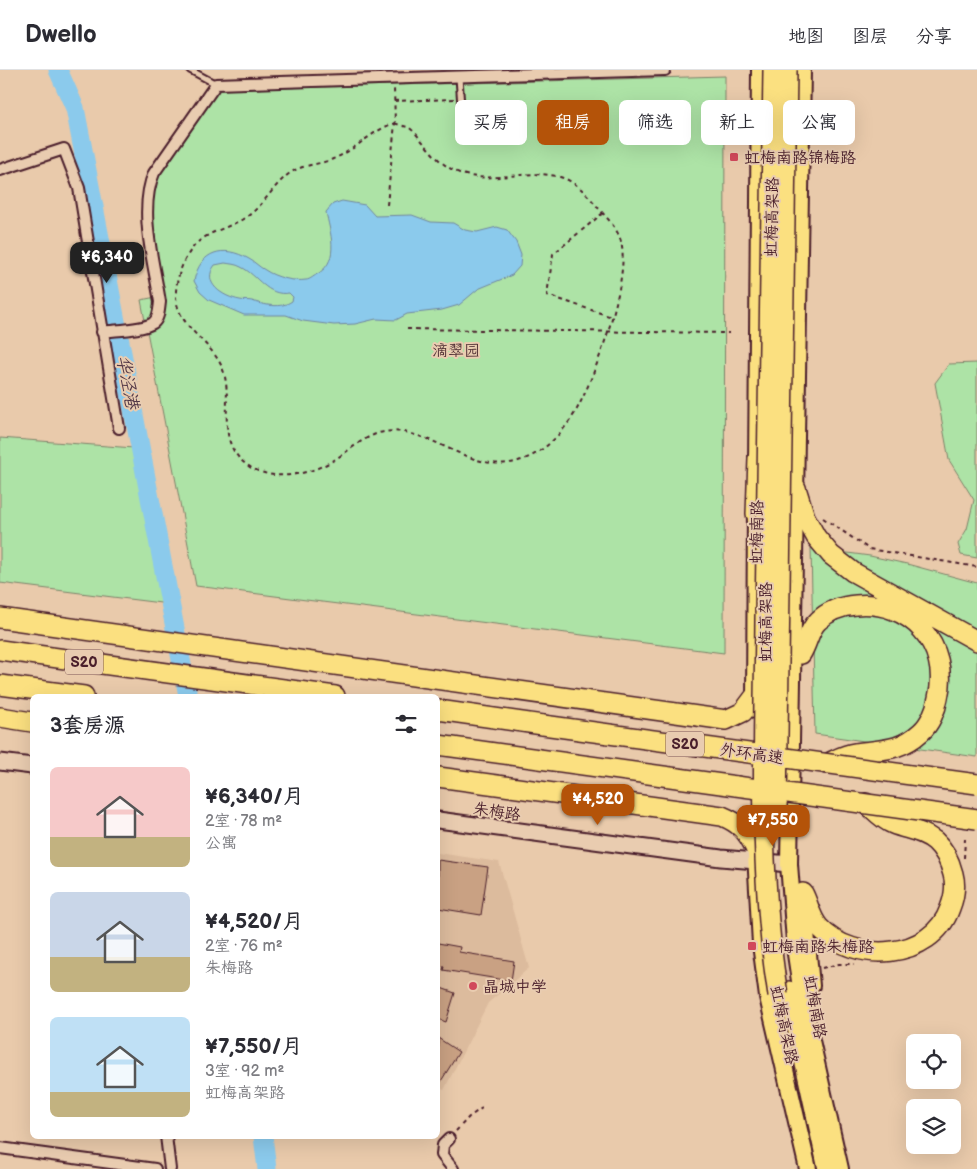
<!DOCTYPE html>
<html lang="zh">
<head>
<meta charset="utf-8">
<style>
  :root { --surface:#fff; --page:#f2f2f3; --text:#2b2b33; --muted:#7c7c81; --line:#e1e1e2; --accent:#b45309 }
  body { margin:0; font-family:"Balsamiq Sans","LXGW WenKai TC",sans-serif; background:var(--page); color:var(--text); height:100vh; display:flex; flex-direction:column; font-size:19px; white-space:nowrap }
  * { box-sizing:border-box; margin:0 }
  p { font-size:16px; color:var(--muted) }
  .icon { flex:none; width:28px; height:28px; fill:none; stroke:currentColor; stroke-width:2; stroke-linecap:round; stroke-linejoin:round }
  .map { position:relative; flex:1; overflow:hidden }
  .drawer { position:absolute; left:30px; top:624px; width:410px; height:445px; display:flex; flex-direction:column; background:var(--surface); border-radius:8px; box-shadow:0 5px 20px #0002 }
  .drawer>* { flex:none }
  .guide { position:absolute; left:455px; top:30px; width:446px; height:45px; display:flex; gap:10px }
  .fabs { position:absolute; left:906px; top:964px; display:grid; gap:10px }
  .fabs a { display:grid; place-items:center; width:55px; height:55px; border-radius:8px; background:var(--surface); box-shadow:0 5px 20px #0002; font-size:25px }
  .price { position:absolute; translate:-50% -42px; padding:0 11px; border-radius:10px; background:var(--accent); color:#fff; font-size:16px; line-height:32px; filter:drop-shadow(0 1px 2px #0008) }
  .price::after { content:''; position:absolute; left:50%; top:30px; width:15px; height:11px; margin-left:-8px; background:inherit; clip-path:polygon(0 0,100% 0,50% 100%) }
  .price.current { background:#222; color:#fff }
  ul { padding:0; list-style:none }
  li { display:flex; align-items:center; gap:15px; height:125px; padding:0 20px }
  li span { display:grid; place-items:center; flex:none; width:140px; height:100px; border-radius:8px; color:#555 }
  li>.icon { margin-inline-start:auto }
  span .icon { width:60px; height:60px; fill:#fffc; stroke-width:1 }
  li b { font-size:21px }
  h2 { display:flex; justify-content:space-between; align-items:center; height:60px; padding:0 20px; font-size:21px }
  .tag { padding:0 18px; border-radius:8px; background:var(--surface); box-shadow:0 5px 20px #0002; font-size:18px; line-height:45px }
  .tag.current { background:var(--accent); color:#fff }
  header { display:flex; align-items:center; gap:30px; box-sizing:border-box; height:70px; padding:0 25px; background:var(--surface); border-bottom:1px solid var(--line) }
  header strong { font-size:24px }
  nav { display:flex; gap:28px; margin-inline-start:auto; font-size:18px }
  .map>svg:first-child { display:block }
  .built { fill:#dcbb9d }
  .green { fill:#ade3a6; stroke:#7c8168 }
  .water { fill:#8bcaec; stroke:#71869f; fill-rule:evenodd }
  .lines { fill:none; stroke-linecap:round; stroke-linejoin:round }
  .river { stroke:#8bcaec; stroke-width:19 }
  .building { fill:#c9a183; stroke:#4a1f2b }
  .lane-casing { stroke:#4a1f2b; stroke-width:9 }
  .street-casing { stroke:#4a1f2b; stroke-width:14 }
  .secondary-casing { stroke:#4a1f2b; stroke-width:19 }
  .primary-casing { stroke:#4a1f2b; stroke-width:20 }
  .highway-casing { stroke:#4a1f2b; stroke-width:22 }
  .path { stroke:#4a1f2b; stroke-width:2; stroke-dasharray:4 4; stroke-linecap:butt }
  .lane { stroke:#e9ccb0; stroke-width:5 }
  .street { stroke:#e9ccb0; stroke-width:10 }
  .secondary { stroke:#e9ccb0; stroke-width:15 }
  .primary { stroke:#fbe080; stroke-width:16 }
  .highway { stroke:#fbe080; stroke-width:19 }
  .highway-bridge-casing { stroke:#4a1f2b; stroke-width:22; stroke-linecap:butt }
  .highway-bridge { stroke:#fbe080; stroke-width:19 }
  .poi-dot { fill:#d1495b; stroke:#e9ccb0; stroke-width:2 }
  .labels { text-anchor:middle; stroke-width:4; stroke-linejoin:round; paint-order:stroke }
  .shield { fill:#e9ccb0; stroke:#7a5353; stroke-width:1 }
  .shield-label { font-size:15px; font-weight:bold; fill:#4a1f2b }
  .poi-label { font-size:16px; fill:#4a1f2b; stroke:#e9ccb0; text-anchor:start }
  .street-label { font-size:16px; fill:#4a1f2b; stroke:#e9ccb0 }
  .park-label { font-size:16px; fill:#543337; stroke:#e9ccb0 }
  .water-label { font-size:18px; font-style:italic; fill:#543948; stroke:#e9ccb0 }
</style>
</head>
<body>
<header>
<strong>Dwello</strong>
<nav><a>地图</a><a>图层</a><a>分享</a></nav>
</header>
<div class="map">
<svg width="977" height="1099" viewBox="0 0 977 1099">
  <rect width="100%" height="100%" fill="#e9caab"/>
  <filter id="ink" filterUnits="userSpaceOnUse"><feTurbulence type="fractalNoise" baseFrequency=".02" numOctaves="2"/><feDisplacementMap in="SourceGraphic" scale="10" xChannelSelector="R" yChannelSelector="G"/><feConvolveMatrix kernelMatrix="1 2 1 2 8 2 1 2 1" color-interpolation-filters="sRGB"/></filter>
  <g filter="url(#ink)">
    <!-- built -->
    <path class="built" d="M438 783 499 792 529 898 488 933 444 1020 438 1017Z"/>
    <!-- green -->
    <path class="green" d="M725 6 724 583 196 516 141 230 161 226 147 132 156 106 215 20Z
      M977 293V488L961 485 958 474 967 459 974 430 949 390 935 313 949 294Z
      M0 368 134 378 169 534 0 513Z
      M811 478 870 486 907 494 977 513V687L815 664Z"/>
    <!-- water -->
    <path class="water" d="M342 131 365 135 375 146 412 145 431 152 453 153 465 160 477 162 497 157 507 160 516 172 521 185 520 196 512 205 478 219 459 235 442 240 407 244 396 250 376 249 355 254 334 255 303 251 286 245H244L209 230 200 222 194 211C200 181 223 174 249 189 255 192 259 197 265 200 275 207 294 212 306 210 310 210 315 205 319 203 340 189 330 162 326 142L333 134ZM225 193C230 194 236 194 241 197 258 205 267 227 289 223L293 227 292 231C281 239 264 235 252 231 248 230 244 231 240 230 223 227 201 213 215 195Z"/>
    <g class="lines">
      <!-- river -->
      <path class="river" d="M58 0 75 38 188 626
        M263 1066 267 1099"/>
    </g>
    <!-- building -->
    <path class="building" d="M438 790 488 797 481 845 438 838Z
      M438 873 460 877 459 882 514 891 511 911 443 900 444 896 438 895Z
      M438 917 455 923 446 952 438 949Z
      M438 968 459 982 438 1016Z"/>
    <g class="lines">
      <defs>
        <path id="lane" d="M190 0 216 14
          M459 7 463 66 522 64 520 34 461 37"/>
        <path id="street" d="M0 100 64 79 79 118 119 358
          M102 262C114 260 143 260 153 253 159 249 159 239 160 232 154 193 138 140 154 103L216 14 665 0
          M166 1066 170 1099
          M449 1069 443 1075 442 1085 453 1099
          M0 1078 155 1099"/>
        <path id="secondary" d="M0 692 32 696
          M438 750 721 788 789 794"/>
        <path id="primary" d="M802 0 789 794 796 884 805 944 840 1099
          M757 399 760 0
          M755 639 756 431
          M755 766 761 874 768 927 808 1099
          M803 830 811 916"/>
        <path id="highway" d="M796 418 805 447 816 467 831 485 853 502 977 571
          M756 444 758 388
          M0 548 726 650 743 642 755 626
          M0 580 335 626
          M801 584C808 573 809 559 818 551 828 541 842 536 856 535 910 530 951 575 938 628 936 640 930 654 921 662 899 682 881 679 855 683 845 684 835 690 826 694
          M0 615 84 626
          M438 640 543 655
          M0 647 32 652
          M438 675 736 716
          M438 707 722 746C739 753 747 761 755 778
          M803 823C809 834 810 847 819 857 854 895 932 890 950 838 954 828 956 815 953 804 950 792 945 780 935 771 921 760 908 760 893 754 883 750 874 740 866 733
          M789 921 828 1099"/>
      </defs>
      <!-- lane casing -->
      <use href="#lane" class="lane-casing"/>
      <!-- street casing -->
      <use href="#street" class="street-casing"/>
      <!-- secondary casing -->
      <use href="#secondary" class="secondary-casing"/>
      <!-- primary casing -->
      <use href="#primary" class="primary-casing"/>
      <!-- highway casing -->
      <use href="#highway" class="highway-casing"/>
      <!-- path -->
      <path class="path" d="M394 31 454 29
        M395 53C396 54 407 57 408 57 413 60 418 66 422 71 434 85 444 98 462 104 494 114 527 98 560 107 575 111 586 123 595 134 603 144 614 154 619 166 635 200 594 309 576 341 558 371 529 398 491 393 470 390 449 378 430 370 413 364 397 358 379 363 362 368 349 381 334 390 309 405 272 413 247 395 215 372 233 335 224 303 216 273 178 260 176 227 175 209 184 186 197 173 210 161 228 158 243 149 263 138 272 116 290 103 303 94 319 95 333 89 356 80 372 60 395 53Z
        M387 135 395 53 394 18
        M603 143 553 184 547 225 612 247
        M407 259 729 263
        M823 448 869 479 977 497
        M964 788 965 769
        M822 898 839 894H854
        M456 1061 469 1047 482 1038"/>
      <!-- lane -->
      <use href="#lane" class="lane"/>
      <!-- street -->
      <use href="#street" class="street"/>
      <!-- secondary -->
      <use href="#secondary" class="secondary"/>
      <!-- primary -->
      <use href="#primary" class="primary"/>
      <!-- highway -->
      <use href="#highway" class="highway"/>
      <defs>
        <path id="highway-bridge" d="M773 0C770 183 767 366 765 549 764 674 758 801 778 925
          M543 655 977 714
          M736 716 977 749
          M777 740 787 0"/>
      </defs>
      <!-- highway-bridge casing -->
      <use href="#highway-bridge" class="highway-bridge-casing"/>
      <!-- highway-bridge -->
      <use href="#highway-bridge" class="highway-bridge"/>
    </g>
  </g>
  <!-- markers -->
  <g class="poi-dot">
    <rect x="729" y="82" width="10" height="10" rx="2.5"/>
    <rect x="747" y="871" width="10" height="10" rx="2.5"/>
    <circle cx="473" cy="916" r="5"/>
  </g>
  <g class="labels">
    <!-- shield labels -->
    <g class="shield">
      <rect x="65" y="579.5" width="38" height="25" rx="4"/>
      <rect x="666" y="661.5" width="38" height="25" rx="4"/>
    </g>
    <g class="shield-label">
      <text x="84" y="597">S20</text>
      <text x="685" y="679">S20</text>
    </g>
    <!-- poi labels -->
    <g class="poi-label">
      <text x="744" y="93">虹梅南路锦梅路</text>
      <text x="762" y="882">虹梅南路朱梅路</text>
      <text x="483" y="922">晶城中学</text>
    </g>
    <!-- street labels -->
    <g class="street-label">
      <text transform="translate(771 147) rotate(-89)" y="6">虹梅高架路</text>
      <text transform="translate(756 462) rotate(-89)" y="6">虹梅南路</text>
      <text transform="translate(765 552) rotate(-90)" y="6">虹梅高架路</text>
      <text transform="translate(752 683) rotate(8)" y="6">外环高速</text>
      <text transform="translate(497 741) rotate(8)" y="6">朱梅路</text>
      <text transform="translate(816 937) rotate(80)" y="6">虹梅南路</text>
      <text transform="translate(785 955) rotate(78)" y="6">虹梅高架路</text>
    </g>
    <!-- park labels -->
    <g class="park-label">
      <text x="456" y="286">滴翠园</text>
    </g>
    <!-- water labels -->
    <g class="water-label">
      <text transform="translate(128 312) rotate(79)" y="6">华泾港</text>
    </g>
  </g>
</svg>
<div class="fabs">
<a><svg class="icon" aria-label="locate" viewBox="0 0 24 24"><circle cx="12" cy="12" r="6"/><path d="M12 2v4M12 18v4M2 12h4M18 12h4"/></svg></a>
<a><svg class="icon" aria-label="layers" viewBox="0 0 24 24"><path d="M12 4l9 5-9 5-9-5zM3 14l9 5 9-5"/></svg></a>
</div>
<b class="price current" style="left:107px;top:214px">¥6,340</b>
<b class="price" style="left:598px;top:756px">¥4,520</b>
<b class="price" style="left:773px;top:777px">¥7,550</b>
<div class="guide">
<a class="tag">买房</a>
<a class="tag current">租房</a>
<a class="tag">筛选</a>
<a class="tag">新上</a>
<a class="tag">公寓</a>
</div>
<section class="drawer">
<h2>3套房源<svg class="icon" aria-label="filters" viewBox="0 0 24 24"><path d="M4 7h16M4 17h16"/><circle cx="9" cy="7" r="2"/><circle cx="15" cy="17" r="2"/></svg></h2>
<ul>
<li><span style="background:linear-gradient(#f6c9c9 70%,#c2b280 0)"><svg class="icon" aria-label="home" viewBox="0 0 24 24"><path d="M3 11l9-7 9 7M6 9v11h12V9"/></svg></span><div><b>¥6,340/月</b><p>2室 · 78 m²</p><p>公寓</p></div></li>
<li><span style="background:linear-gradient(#c9d6e8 65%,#c2b280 0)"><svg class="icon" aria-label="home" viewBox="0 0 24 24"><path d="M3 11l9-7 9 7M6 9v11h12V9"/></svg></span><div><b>¥4,520/月</b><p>2室 · 76 m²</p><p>朱梅路</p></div></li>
<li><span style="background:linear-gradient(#bfe0f5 75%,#c2b280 0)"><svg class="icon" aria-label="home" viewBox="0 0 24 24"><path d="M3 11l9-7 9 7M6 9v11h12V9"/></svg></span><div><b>¥7,550/月</b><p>3室 · 92 m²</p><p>虹梅高架路</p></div></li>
</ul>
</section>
</div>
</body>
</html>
